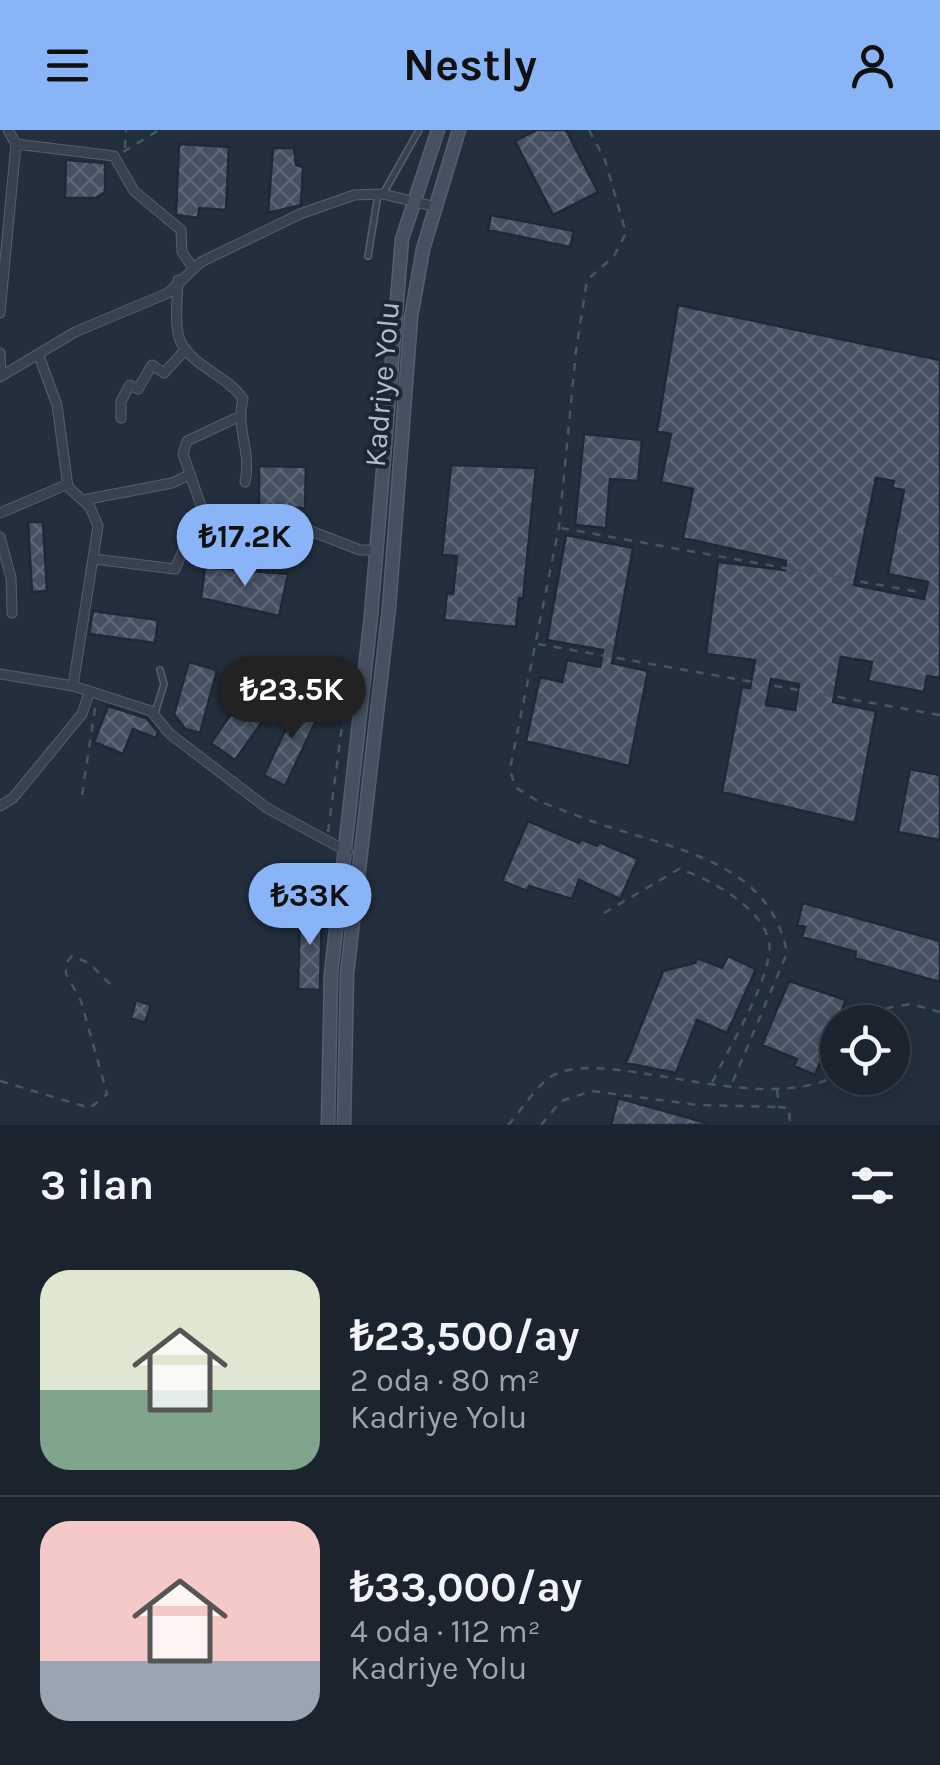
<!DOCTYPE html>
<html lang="tr">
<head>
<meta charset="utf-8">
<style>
  :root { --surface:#1b232e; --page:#282f3a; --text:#f1f3f6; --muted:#a0a4aa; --line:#39404a; --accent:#8ab4f8 }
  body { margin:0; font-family:Karla,sans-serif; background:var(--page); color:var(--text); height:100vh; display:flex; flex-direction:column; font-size:38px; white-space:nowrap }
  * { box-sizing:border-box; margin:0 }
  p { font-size:32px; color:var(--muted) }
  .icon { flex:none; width:55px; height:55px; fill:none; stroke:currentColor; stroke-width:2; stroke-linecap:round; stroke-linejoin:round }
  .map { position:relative; height:995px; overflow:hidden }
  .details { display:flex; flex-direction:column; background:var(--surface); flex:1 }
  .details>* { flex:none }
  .buttons { position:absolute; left:820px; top:875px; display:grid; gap:20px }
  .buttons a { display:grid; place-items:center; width:90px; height:90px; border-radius:50%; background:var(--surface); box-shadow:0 5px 25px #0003,0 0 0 2px var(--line); font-size:50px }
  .price { position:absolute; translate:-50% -85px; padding:0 22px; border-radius:35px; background:var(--accent); color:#111; font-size:32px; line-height:65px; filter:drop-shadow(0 2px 5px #0008) }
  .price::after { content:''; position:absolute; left:50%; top:60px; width:30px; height:22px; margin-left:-15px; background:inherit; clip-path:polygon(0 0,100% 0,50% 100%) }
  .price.active { background:#222; color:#fff }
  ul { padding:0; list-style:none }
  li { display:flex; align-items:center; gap:30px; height:250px; padding:0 40px }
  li+li { border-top:2px solid var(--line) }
  li span { display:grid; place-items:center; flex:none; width:280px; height:200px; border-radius:30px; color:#555 }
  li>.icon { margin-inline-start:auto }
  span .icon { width:120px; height:120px; fill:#fffc; stroke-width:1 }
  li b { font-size:42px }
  h2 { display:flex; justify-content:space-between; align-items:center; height:120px; padding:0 40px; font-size:42px }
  header { display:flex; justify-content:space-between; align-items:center; height:130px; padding:0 40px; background:var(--accent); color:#111; font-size:45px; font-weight:700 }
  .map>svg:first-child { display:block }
  .building { fill:url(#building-cross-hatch); stroke:#1f2835; stroke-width:2.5; fill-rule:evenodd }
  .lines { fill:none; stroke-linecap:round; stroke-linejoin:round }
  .lane-casing { stroke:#565f6c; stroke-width:8 }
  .street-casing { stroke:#565f6c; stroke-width:11 }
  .secondary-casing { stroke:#565f6c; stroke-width:15 }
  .path { stroke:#44595c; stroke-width:2.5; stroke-dasharray:8 8; stroke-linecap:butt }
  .lane { stroke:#38414e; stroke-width:5 }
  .street { stroke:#38414e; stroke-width:9 }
  .secondary { stroke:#465061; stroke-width:12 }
  .labels { text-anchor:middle; stroke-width:8; stroke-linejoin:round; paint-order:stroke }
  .street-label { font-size:30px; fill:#b4bcc9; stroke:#1d2633 }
</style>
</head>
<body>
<header><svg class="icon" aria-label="menu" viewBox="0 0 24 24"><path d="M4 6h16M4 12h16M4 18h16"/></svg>Nestly<svg class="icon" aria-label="person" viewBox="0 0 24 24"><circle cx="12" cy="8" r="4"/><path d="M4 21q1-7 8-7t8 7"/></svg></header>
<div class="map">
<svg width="940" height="995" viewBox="0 0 940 995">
  <defs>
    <pattern id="building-cross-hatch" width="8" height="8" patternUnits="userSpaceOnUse" patternTransform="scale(2.5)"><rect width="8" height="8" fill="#455162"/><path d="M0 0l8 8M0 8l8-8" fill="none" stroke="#5d6877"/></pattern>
  </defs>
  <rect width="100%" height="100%" fill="#242f3e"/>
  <!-- building -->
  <path class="building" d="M537 0H566L598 62 553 85 515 11Z
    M179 14 229 17 226 80 199 78 198 88 176 85Z
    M273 18H294L296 35 303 37 301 75 268 83Z
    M66 30 105 33V62L96 68H65Z
    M491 85 574 101 570 117 488 100Z
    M678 175 940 230V548L927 546 924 562 868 551 872 532 841 527 833 572 876 581 855 693 722 662 742 557 750 558 755 530 706 524 718 432 785 440 786 431 683 408 693 359 661 352 671 304 657 301ZM876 348 894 351 892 358 904 360 888 444 928 452 924 469 854 455ZM771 549 799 554 795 580 766 575Z
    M584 304 642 310 638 351 610 349 606 398 575 395Z
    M451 335 536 338 523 469 519 468 516 497 444 490 447 463 453 464 457 426 442 425Z
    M259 336 306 337 305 378 259 377Z
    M28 392H43L47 461 32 462Z
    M566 405 633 418 612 533 648 541 629 636 526 611 540 547 562 552 567 530 600 537 603 520 547 510Z
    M205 437 288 444 279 486 201 468Z
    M93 481 158 490 155 513 89 504Z
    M189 532 217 540 200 603 185 599 174 584Z
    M249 558 274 575 235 630 211 613Z
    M300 569 321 580 285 656 264 645Z
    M108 576 146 588 158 602 156 608 133 599 123 624 94 612Z
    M910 639 940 645V710L898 702Z
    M528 691 579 713 581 709 597 716 599 712 638 729 620 769 579 750 572 769 529 756 527 761 502 751Z
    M803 773 940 811V852L855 828 856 822 802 807 805 797 797 795Z
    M300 777H322L320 860 298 859Z
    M728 826 756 839 727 903 697 890 676 943 626 933 663 841 695 833 697 828 722 838Z
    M789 851 846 870 815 945 794 936 797 929 762 915Z
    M136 870 151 875 145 893 131 888Z
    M618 968 707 993V995H611Z"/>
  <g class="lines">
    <defs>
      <path id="lane" d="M383 64 419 0
        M368 126 378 65
        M313 539 364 547
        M155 583 164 554 160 540"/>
      <path id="street" d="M8 0 16 14 114 26 134 61 181 100 182 122 193 138
        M178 150C178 167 174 191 179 207 186 234 229 246 243 269 235 298 252 321 245 352
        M0 183 16 14
        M0 223 1 246
        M39 226 57 275 68 357 90 377 98 396 73 556
        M0 247 75 202 168 163 201 132 300 84 354 65 383 64 436 77
        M121 288V271L130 255 138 259 152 235 164 243 186 219
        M83 370 172 353 189 345
        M0 383 68 354
        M203 384 272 386 360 420H376
        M0 407 11 448 12 483
        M94 429 175 439 189 407 206 390 183 324 187 311 236 288
        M0 544 73 556 151 581 170 604 267 678 348 722
        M0 676 13 668 82 584 89 563"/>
      <path id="secondary" d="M328 995 331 844 371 486 402 109 438 0
        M344 995 347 844 389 478 411 187 423 119 459 0"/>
    </defs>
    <!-- lane casing -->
    <use href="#lane" class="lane-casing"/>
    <!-- street casing -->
    <use href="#street" class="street-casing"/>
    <!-- secondary casing -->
    <use href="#secondary" class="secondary-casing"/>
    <!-- path -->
    <path class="path" d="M589 0 605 30 626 103 614 126 587 150 576 221 559 397 510 639 515 657 536 670C560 679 584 689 609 697 681 720 771 735 787 823L730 958
      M125 18 126 0
      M123 22 159 0
      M561 398 919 462
      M538 514 940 585
      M82 665 96 572
      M328 702 348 551
      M604 783 679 739C711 749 777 784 769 826 760 869 730 915 711 955
      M877 892 887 878 911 874 940 882
      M0 951 90 978 107 964 81 871 66 844V833L72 826 89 833 114 858
      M777 960 779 977 789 978 790 995
      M508 995C521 981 533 960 549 948 598 912 756 989 838 945
      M541 995 561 971 592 961 698 975 779 977"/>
    <!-- lane -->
    <use href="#lane" class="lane"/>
    <!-- street -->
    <use href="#street" class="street"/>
    <!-- secondary -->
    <use href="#secondary" class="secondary"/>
  </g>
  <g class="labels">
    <!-- street labels -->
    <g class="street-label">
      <text transform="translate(382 254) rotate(-85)" y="10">Kadriye Yolu</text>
    </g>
  </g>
</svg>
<div class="buttons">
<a><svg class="icon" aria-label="locate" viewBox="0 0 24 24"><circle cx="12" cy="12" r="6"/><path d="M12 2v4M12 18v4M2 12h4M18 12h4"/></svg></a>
</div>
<b class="price" style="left:245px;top:459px">₺17.2K</b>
<b class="price active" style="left:292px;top:612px">₺23.5K</b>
<b class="price" style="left:310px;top:818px">₺33K</b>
</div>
<section class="details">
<h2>3 ilan<svg class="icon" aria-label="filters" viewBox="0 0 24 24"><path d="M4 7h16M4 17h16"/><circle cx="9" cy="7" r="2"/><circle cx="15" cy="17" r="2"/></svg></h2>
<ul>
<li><span style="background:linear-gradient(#dfe7d0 60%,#7fa58c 0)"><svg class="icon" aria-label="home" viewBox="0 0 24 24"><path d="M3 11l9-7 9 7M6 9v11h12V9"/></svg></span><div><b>₺23,500/ay</b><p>2 oda · 80 m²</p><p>Kadriye Yolu</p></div></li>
<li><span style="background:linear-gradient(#f6c9c9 70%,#9aa5b1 0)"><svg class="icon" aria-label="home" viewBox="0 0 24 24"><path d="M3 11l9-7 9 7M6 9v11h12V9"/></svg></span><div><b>₺33,000/ay</b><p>4 oda · 112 m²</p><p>Kadriye Yolu</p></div></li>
</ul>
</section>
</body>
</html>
